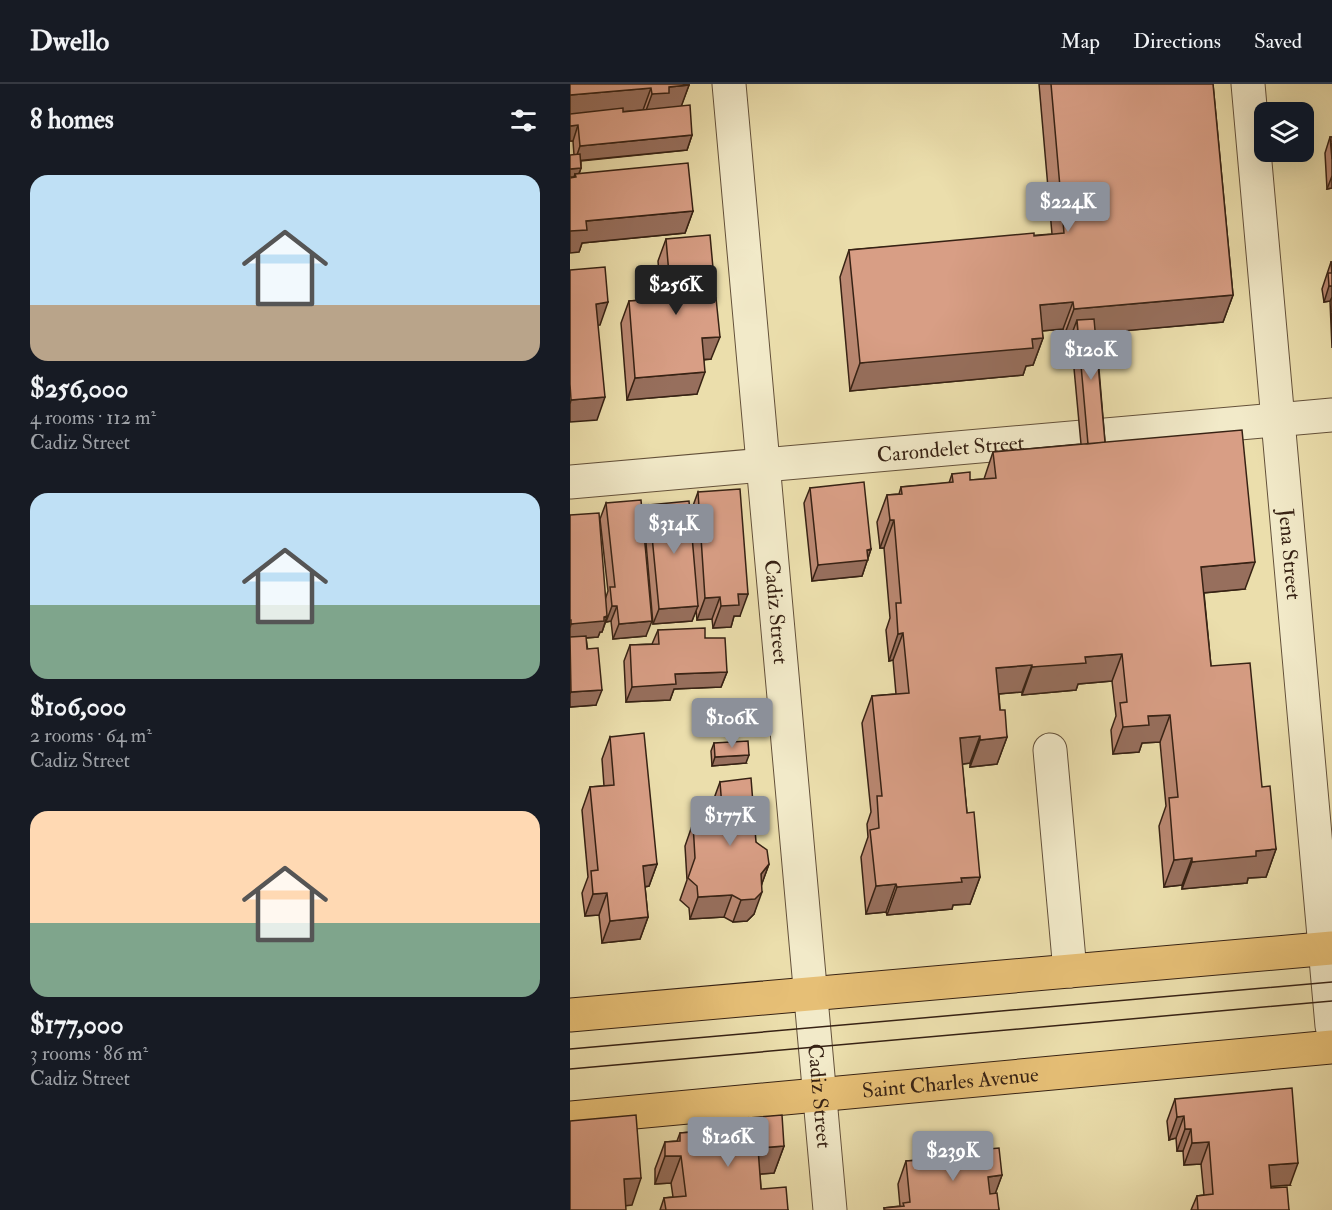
<!DOCTYPE html>
<html lang="en">
<head>
<meta charset="utf-8">
<style>
  :root { --surface:#171b24; --page:#20242c; --text:#f1f3f6; --muted:#9ea1a6; --line:#363941; --accent:#8c9099 }
  body { margin:0; font-family:"IM FELL Double Pica",serif; background:var(--page); color:var(--text); height:100vh; display:flex; flex-direction:column; font-size:22px; white-space:nowrap }
  * { box-sizing:border-box; margin:0 }
  p { font-size:20px; color:var(--muted) }
  .icon { flex:none; width:33px; height:33px; fill:none; stroke:currentColor; stroke-width:2; stroke-linecap:round; stroke-linejoin:round }
  .map { position:relative; flex:1; overflow:hidden }
  .sheet { display:flex; flex-direction:column; background:var(--surface); width:570px }
  .sheet>* { flex:none }
  .fabs { position:absolute; left:684px; top:18px; display:grid; gap:12px }
  .fabs a { display:grid; place-items:center; width:60px; height:60px; border-radius:12px; background:var(--surface); box-shadow:0 6px 24px #0002; font-size:30px }
  .price { position:absolute; translate:-50% -51px; padding:0 14px; border-radius:6px; background:var(--accent); color:#fff; font-size:20px; line-height:39px; filter:drop-shadow(0 2px 3px #0008) }
  .price::after { content:''; position:absolute; left:50%; top:36px; width:18px; height:14px; margin-left:-9px; background:inherit; clip-path:polygon(0 0,100% 0,50% 100%) }
  .price.selected { background:#222; color:#fff }
  ul { padding:0; list-style:none }
  li { display:grid; align-content:center; gap:12px; height:318px; padding:0 30px }
  li span { display:grid; place-items:center; height:186px; border-radius:18px; color:#555 }
  li>.icon { margin-inline-start:auto }
  span .icon { width:108px; height:108px; fill:#fffc; stroke-width:1 }
  li b { font-size:26px }
  h2 { display:flex; justify-content:space-between; align-items:center; height:72px; padding:0 30px; font-size:26px }
  header { display:flex; align-items:center; gap:36px; box-sizing:border-box; height:84px; padding:0 30px; background:var(--surface); border-bottom:2px solid var(--line) }
  header strong { font-size:28px }
  nav { display:flex; gap:33px; margin-inline-start:auto; font-size:21px }
  main { display:flex; flex:1; min-height:0 }
  .map>svg:first-child { display:block }
  .lines { fill:none; stroke-linecap:round; stroke-linejoin:round }
  .minor-casing { stroke:#64513a; stroke-width:35 }
  .major-casing { stroke:#372214; stroke-width:35 }
  .minor { stroke:#f2eac9; stroke-width:33 }
  .major { stroke:#e6bf76; stroke-width:33 }
  .tram { stroke:#372214; stroke-width:1.5 }
  .wall { fill:#ba8872; stroke:#372214; stroke-width:1.5 }
  .shaded-wall { fill:#976f5d; stroke:#372214; stroke-width:1.5 }
  .building { fill:#d89e85; stroke:#372214; stroke-width:1.5 }
  .labels { text-anchor:middle; stroke-width:5; stroke-linejoin:round; paint-order:stroke }
  .street-label { font-size:21px; fill:#372214; stroke:#f2eac9 }
</style>
</head>
<body>
<header>
<strong>Dwello</strong>
<nav><a>Map</a><a>Directions</a><a>Saved</a></nav>
</header>
<main>
<section class="sheet">
<h2>8 homes<svg class="icon" aria-label="filters" viewBox="0 0 24 24"><path d="M4 7h16M4 17h16"/><circle cx="9" cy="7" r="2"/><circle cx="15" cy="17" r="2"/></svg></h2>
<ul>
<li><span style="background:linear-gradient(#bfe0f5 70%,#b9a48a 0)"><svg class="icon" aria-label="home" viewBox="0 0 24 24"><path d="M3 11l9-7 9 7M6 9v11h12V9"/></svg></span><div><b>$256,000</b><p>4 rooms · 112 m²</p><p>Cadiz Street</p></div></li>
<li><span style="background:linear-gradient(#bfe0f5 60%,#7fa58c 0)"><svg class="icon" aria-label="home" viewBox="0 0 24 24"><path d="M3 11l9-7 9 7M6 9v11h12V9"/></svg></span><div><b>$106,000</b><p>2 rooms · 64 m²</p><p>Cadiz Street</p></div></li>
<li><span style="background:linear-gradient(#ffd9b3 60%,#7fa58c 0)"><svg class="icon" aria-label="home" viewBox="0 0 24 24"><path d="M3 11l9-7 9 7M6 9v11h12V9"/></svg></span><div><b>$177,000</b><p>3 rooms · 86 m²</p><p>Cadiz Street</p></div></li>
</ul>
</section>
<div class="map">
<svg width="762" height="1126" viewBox="0 0 762 1126">
  <rect width="100%" height="100%" fill="#ebdeac"/>
  <filter id="stains"><feTurbulence type="fractalNoise" baseFrequency=".00333" numOctaves="4"/><feColorMatrix values="0 0 0 0 .2 0 0 0 0 .09 0 0 0 0 .02 0 0 0 .5 -.17"/></filter>
  <radialGradient id="worn" r=".72"><stop offset=".6" stop-color="#630" stop-opacity="0"/><stop offset="1" stop-color="#630" stop-opacity=".3"/></radialGradient>
  <g class="lines">
    <defs>
      <g id="minor">
        <path id="s1" d="M159 0 260 1126"/>
        <path id="s2" d="M678 0 762 942"/>
        <path id="s3" d="M0 398 762 331"/>
        <path d="M480 666 500 887"/>
      </g>
      <g id="major">
        <path d="M0 931 762 864"/>
        <path id="s4" d="M0 1034 762 963"/>
      </g>
    </defs>
    <!-- minor casing -->
    <use href="#minor" class="minor-casing"/>
    <!-- major casing -->
    <use href="#major" class="major-casing"/>
    <!-- minor -->
    <use href="#minor" class="minor"/>
    <!-- major -->
    <use href="#major" class="major"/>
    <!-- tram -->
    <path class="tram" d="M0 965 762 898
      M0 985 762 917"/>
  </g>
  <!-- wall -->
  <path class="wall" d="M0 0 119 1 111 22 122 51 117 66 11 77V84L9 90 123 127 115 149 12 159 9 168 4 94V71L3 57H0Z
    M469 0H643L663 211 653 238 526 249 535 358 675 505 634 509 641 582 692 703 706 765 696 793 678 794 677 799 612 805V801L594 803 589 742 596 722 590 658 572 659 569 668 543 670 541 646 546 632 542 597 508 600 506 606 452 611V608L429 610 430 626 437 653 427 680 400 683V679L392 680 397 729 410 793 400 820 383 821 382 825 317 831 316 828 296 830 291 773 298 753 297 740 301 728 292 639 302 612 326 610 323 576 319 577 316 546 320 534 314 464H310L307 438 317 411 329 410 331 403 379 399 382 390 400 396 414 395 423 368 511 360 501 252H494L493 245 472 247 473 254 463 281 456 282 453 291 280 307 270 193 279 166 482 150Z
    M760 53H762V104L757 105 755 69Z
    M96 155 143 184 135 206 127 207 128 216 141 275 134 276 127 310 57 316 51 239 59 217 91 215 88 177Z
    M761 178H762V264L760 217 754 218 752 205Z
    M240 404 301 465 292 492 242 497 234 419Z
    M128 408 170 532H164L161 543 143 544 142 535 127 536 126 526 122 537 83 540 74 436 79 421 122 452 120 430Z
    M36 419 76 552 43 555 41 537 36 538V537L32 548H30L28 553 16 554 26 621 0 623V431L36 513 38 507 30 435Z
    M88 546 135 554 157 588 151 603 104 605 100 616 56 618 54 577 60 561 82 560Z
    M40 653 87 780 79 802 75 803 78 833 70 855 32 859 29 831 15 832 12 809 18 793 12 726 20 703 34 702 32 675Z
    M144 659 176 679 142 682 141 667Z
    M150 698 199 780 192 799 184 830 177 837 163 838 154 833 120 835 119 824 110 816 117 796 115 762 123 739 138 737 142 725V720Z
    M605 1015 720 1101 701 1102V1104L719 1126H621L627 1112 634 1111 631 1080 614 1081 613 1067H607L606 1054 599 1056 597 1037Z
    M179 1034 214 1062 204 1089 190 1090 191 1105 218 1126H90L94 1114 103 1113 101 1099 85 1100V1085L95 1058 107 1057 110 1049 176 1044Z
    M364 1070 432 1091 425 1109 429 1126H314V1124L330 1122 328 1100 336 1077 363 1075Z"/>
  <!-- shaded-wall -->
  <path class="shaded-wall" d="M119 1 111 23 74 32 82 10 99 3Z
    M81 4 73 26 0 32V11Z
    M8 41 3 57H0V42Z
    M122 51 117 66 5 77 10 62Z
    M11 84 8 92 5 90 4 93H0V85Z
    M762 92V104L757 105Z
    M123 127 115 149 12 159 9 168 0 169V147L16 137Z
    M143 184 135 206 118 208 126 186Z
    M759 202H762V213L760 217 754 218Z
    M663 211 653 238 508 251 507 236 501 252H494L504 225Z
    M38 218 30 241 18 242 26 220Z
    M503 218 493 245 460 248 470 221Z
    M150 253 141 275 124 276 132 254Z
    M473 254 463 281 456 282 453 291 280 307 290 279 462 255Z
    M135 288 127 310 57 316 65 294Z
    M35 313 27 336 0 338V320L1 316Z
    M320 436H324L314 464H310Z
    M301 465 292 492 242 497 248 481Z
    M685 478 675 505 621 510 631 483Z
    M168 510H178L170 532H164L161 543 143 544 151 522Z
    M150 513 142 535 127 536 135 514Z
    M42 522H47L41 537 36 538Z
    M128 522 122 537 83 540 89 525Z
    M37 532 32 548H30L28 553 0 555V544L1 540Z
    M82 537 76 552 43 555 49 540Z
    M333 549 323 576 319 577 328 550Z
    M552 570 542 597 508 600 506 606 452 611 462 583 515 573Z
    M462 581 452 608 416 611 426 584Z
    M157 588 151 603 104 605 100 616 56 618 62 603 105 590Z
    M32 606 26 621 0 623V610L1 608Z
    M600 631 590 658 572 659 569 668 543 670 553 643 578 632Z
    M410 652 400 679 380 682 390 654Z
    M437 653 427 680 400 683 410 656Z
    M179 671 176 679 142 682 145 673Z
    M706 765 696 793 678 794 677 799 612 805 622 778 686 767Z
    M622 774 612 801 594 803 604 776Z
    M87 780 79 802 65 804 73 782Z
    M199 780 191 802V790Z
    M410 793 400 820 383 821 382 825 317 831 327 803 391 794Z
    M326 800 316 828 296 830 306 802Z
    M192 808 184 830 177 837 163 838 171 816Z
    M37 809 29 831 15 832 23 810Z
    M162 811 154 833 120 835 128 813Z
    M78 833 70 855 32 859 40 837Z
    M614 1032 606 1054 599 1056 607 1033Z
    M615 1045H621L613 1067H607Z
    M639 1058 631 1080 614 1081 622 1059Z
    M214 1062 204 1089 178 1091 188 1064Z
    M95 1072H111L101 1099 85 1100Z
    M728 1079 720 1101 691 1103 699 1081Z
    M432 1091 424 1113 410 1115 418 1093Z
    M71 1094 62 1121 44 1123 54 1095Z"/>
  <!-- building -->
  <path class="building" d="M0 0H119V1L99 3V9L82 10 81 4 0 11Z
    M481 0H643L663 211 504 225 503 218 470 221 473 254 462 255 463 264 290 279 279 166 464 149V152L494 149Z
    M120 21 122 51 10 62 8 41 0 42V30L53 24V28Z
    M760 53H762V75Z
    M10 70 11 84 0 85V71Z
    M118 79 123 127 16 137 17 146 0 147V94L6 93 5 90Z
    M140 151 143 184 126 186 128 216 146 214 150 253 132 254 135 288 65 294 59 217 101 214 96 155Z
    M761 178H762V202H759L758 189H762Z
    M35 183 38 218 26 220 35 313 1 316 0 300V186Z
    M524 235 535 358 518 360 507 236Z
    M672 346 685 478 631 483 641 582 680 579 692 703 700 702 706 765 686 767V772L622 778V774L604 776 599 714 608 713 600 631 578 632 579 641 553 643 550 619 557 618 552 570 515 573 516 579 462 583V581L426 584 430 626H435L437 653 410 656V652L390 654 397 729 404 728 410 793 391 794 392 798 327 803 326 800 306 802 300 746 309 744 307 712H312L302 612 339 609 333 549 328 550 326 519H331L324 436H320L317 411 332 410 331 403 383 398 382 390 400 388V396L426 394 423 368Z
    M294 398 301 465 297 466 298 476 248 481 240 404Z
    M170 405 178 510H168L169 521 151 522 150 513 135 514 128 408Z
    M71 416 82 537 49 540 47 522H42L40 503H45L36 419Z
    M119 417 128 522 89 525 79 421Z
    M29 429 37 532 34 533V537L1 540V536H0V431Z
    M135 544V554H155L157 588 105 590 106 600 62 603 60 561 89 560 88 546Z
    M16 552 17 565 28 564 32 606 1 608 0 553Z
    M74 649 87 780 73 782 78 833 40 837 37 809 23 810 21 787 28 786 20 703 44 701 40 653Z
    M178 657 179 671 145 673 144 659Z
    M181 694 186 758 197 766 199 780 191 790 192 808 185 815 171 816 162 811 128 813 127 802 118 794 125 774 123 739 142 737V724L152 723 150 698Z
    M722 1004 728 1079 699 1081 701 1104 717 1103 719 1126H628L627 1112 643 1110 639 1058 622 1059 621 1045H615L614 1032 607 1033 605 1015Z
    M66 1031 71 1094 54 1095 56 1126H0V1037Z
    M212 1031 214 1062 188 1064 191 1105 216 1103 218 1126H96L94 1114 116 1112 111 1072H95V1058L110 1057V1049L181 1043 179 1034Z
    M429 1064 432 1091 418 1093 420 1110 427 1109 429 1126H315L314 1124 334 1122 333 1119 340 1118 336 1077 365 1075 364 1070Z"/>
  <g class="labels">
    <!-- street labels -->
    <g class="street-label">
      <text dy="7" stroke="none"><textPath href="#s3" startOffset="382">Carondelet Street</textPath></text>
      <text dy="7" stroke="none"><textPath href="#s2" startOffset="472">Jena Street</textPath></text>
      <text dy="7" stroke="none"><textPath href="#s1" startOffset="530">Cadiz Street</textPath></text>
      <text dy="7" stroke="none"><textPath href="#s4" startOffset="382">Saint Charles Avenue</textPath></text>
      <text dy="7" stroke="none"><textPath href="#s1" startOffset="1016">Cadiz Street</textPath></text>
    </g>
  </g>
  <rect width="100%" height="100%" filter="url(#stains)"/>
  <rect width="100%" height="100%" fill="url(#worn)"/>
</svg>
<div class="fabs">
<a><svg class="icon" aria-label="layers" viewBox="0 0 24 24"><path d="M12 4l9 5-9 5-9-5zM3 14l9 5 9-5"/></svg></a>
</div>
<b class="price" style="left:498px;top:149px">$224K</b>
<b class="price selected" style="left:106px;top:232px">$256K</b>
<b class="price" style="left:521px;top:297px">$120K</b>
<b class="price" style="left:104px;top:471px">$314K</b>
<b class="price" style="left:162px;top:665px">$106K</b>
<b class="price" style="left:160px;top:763px">$177K</b>
<b class="price" style="left:158px;top:1084px">$126K</b>
<b class="price" style="left:383px;top:1098px">$239K</b>
</div>
</main>
</body>
</html>
